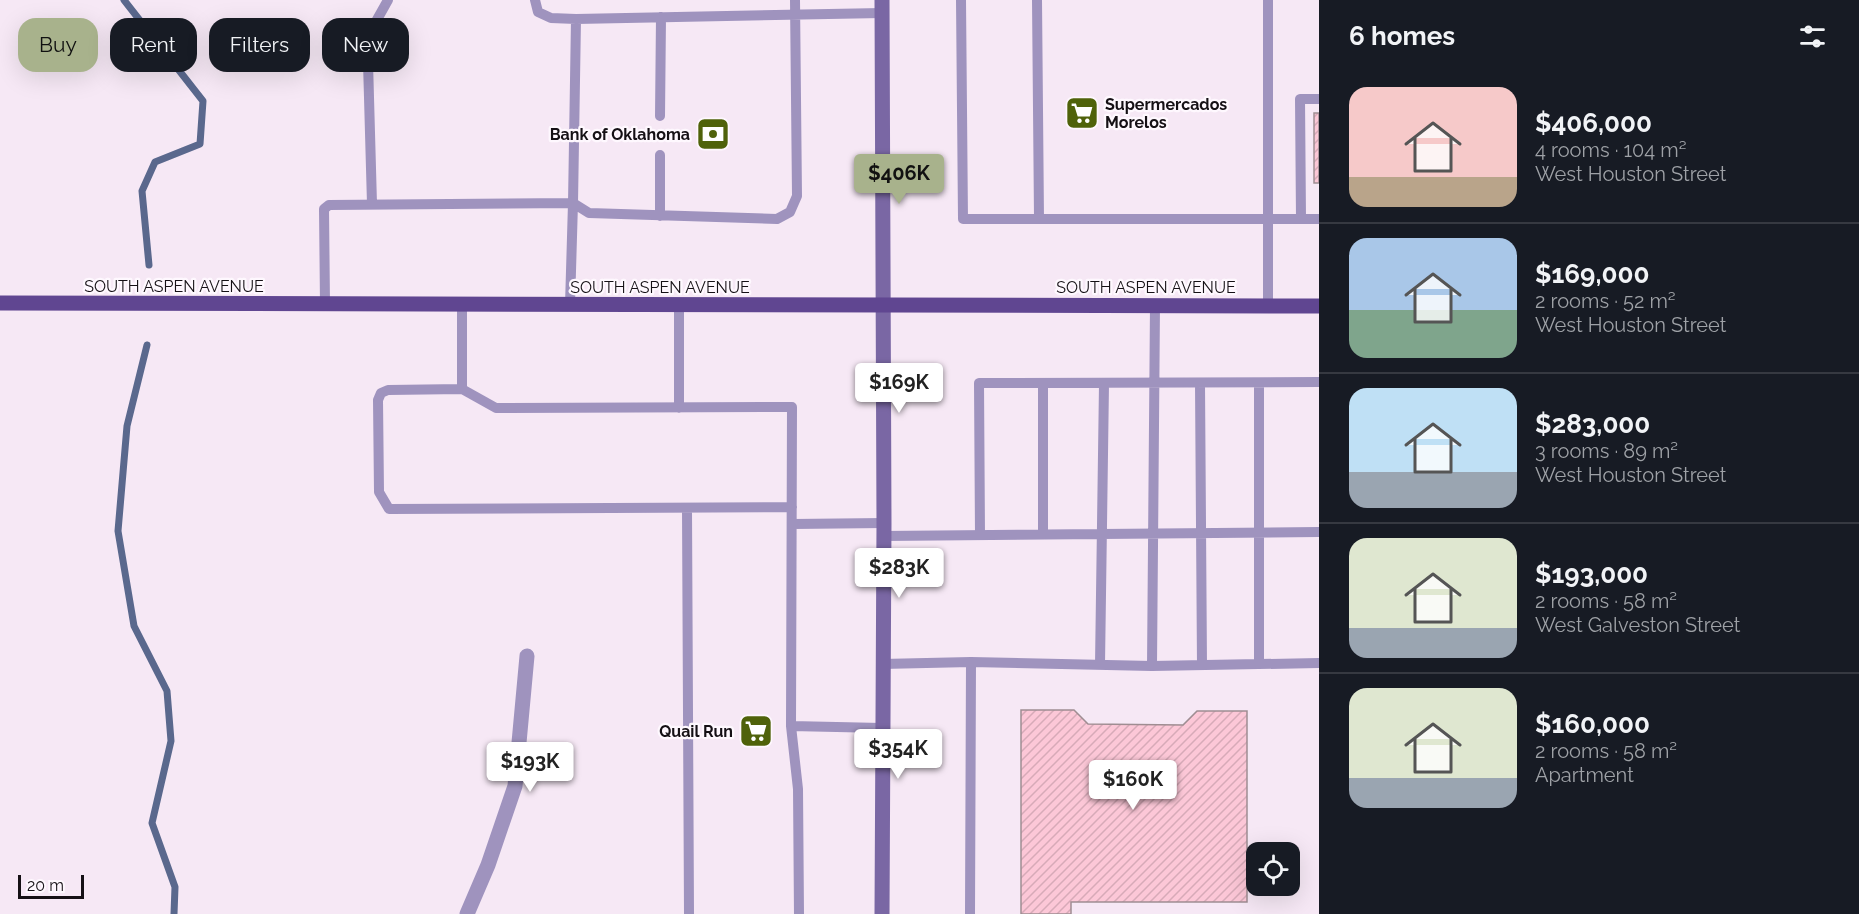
<!DOCTYPE html>
<html lang="en">
<head>
<meta charset="utf-8">
<style>
  :root { --surface:#171b24; --page:#20242c; --text:#f1f3f6; --muted:#9ea1a6; --line:#363941; --accent:#a8b28c }
  body { margin:0; font-family:Raleway,sans-serif; background:var(--page); color:var(--text); height:100vh; display:flex; flex-direction:column; font-size:22px; white-space:nowrap }
  * { box-sizing:border-box; margin:0 }
  p { font-size:20px; color:var(--muted) }
  .icon { flex:none; width:33px; height:33px; fill:none; stroke:currentColor; stroke-width:2; stroke-linecap:round; stroke-linejoin:round }
  .map { position:relative; flex:1; overflow:hidden }
  .side { display:flex; flex-direction:column; background:var(--surface); width:540px }
  .side>* { flex:none }
  .banner { position:absolute; left:18px; top:18px; width:570px; height:54px; display:flex; gap:12px }
  .controls { position:absolute; left:1246px; top:842px; display:grid; gap:12px }
  .controls a { display:grid; place-items:center; width:54px; height:54px; border-radius:12px; background:var(--surface); box-shadow:0 6px 24px #0002; font-size:30px }
  .scale { position:absolute; left:18px; bottom:15px; width:66px; box-sizing:border-box; padding-left:6px; border:3px solid #151015; border-top:0; font-size:16px; line-height:21px; white-space:nowrap; color:#151015; -webkit-text-stroke:4px #fef8fe; paint-order:stroke }
  .price { position:absolute; translate:-50% -51px; padding:0 14px; border-radius:6px; background:#fff; color:#222; font-size:20px; line-height:39px; filter:drop-shadow(0 2px 3px #0008) }
  .price::after { content:''; position:absolute; left:50%; top:36px; width:18px; height:14px; margin-left:-9px; background:inherit; clip-path:polygon(0 0,100% 0,50% 100%) }
  .price.active { background:var(--accent); color:#111 }
  ul { padding:0; list-style:none }
  li { display:flex; align-items:center; gap:18px; height:150px; padding:0 30px }
  li+li { border-top:2px solid var(--line) }
  li span { display:grid; place-items:center; flex:none; width:168px; height:120px; border-radius:18px; color:#555 }
  li>.icon { margin-inline-start:auto }
  span .icon { width:72px; height:72px; fill:#fffc; stroke-width:1 }
  li b { font-size:26px }
  h2 { display:flex; justify-content:space-between; align-items:center; height:72px; padding:0 30px; font-size:26px }
  .tag { padding:0 21px; border-radius:18px; background:var(--surface); box-shadow:0 6px 24px #0002; font-size:21px; line-height:54px }
  .tag.active { background:var(--accent); color:#111 }
  main { display:flex; flex:1; min-height:0 }
  .map>svg:first-child { display:block }
  .lines { fill:none; stroke-linecap:round; stroke-linejoin:round }
  .stream { stroke:#5a688d; stroke-width:7 }
  .building { fill:url(#building-hatch); stroke:#9f8d92; stroke-width:1.5 }
  .service { stroke:#9f93be; stroke-width:10 }
  .minor { stroke:#9f93be; stroke-width:15 }
  .secondary { stroke:#7a67a4; stroke-width:15 }
  .primary { stroke:#604691; stroke-width:15 }
  .labels { text-anchor:middle; stroke-width:4.5; stroke-linejoin:round; paint-order:stroke }
  .poi-label { font-size:16px; font-weight:bold; fill:#151015; stroke:#fef8fe; text-anchor:end }
  .street-label { font-size:16px; fill:#151015; stroke:#fef8fe }
</style>
</head>
<body>
<main>
<div class="map">
<svg width="1319" height="914" viewBox="0 0 1319 914">
  <defs>
    <pattern id="building-hatch" width="6" height="6" patternUnits="userSpaceOnUse" patternTransform="scale(1.5)"><rect width="6" height="6" fill="#fcc7d7"/><path d="M-1 1l2-2M0 6l6-6M5 7l2-2" fill="none" stroke="#d7aab8"/></pattern>
  </defs>
  <rect width="100%" height="100%" fill="#f6e8f5"/>
  <g class="lines">
    <!-- stream -->
    <path class="stream" d="M124 0 203 101 200 144 155 162 142 191 149 265
      M147 345 127 426 118 531 134 626 167 691 171 741 152 823 175 887 174 914"/>
  </g>
  <!-- building -->
  <path class="building" d="M1314 113H1319V183H1314Z
    M1021 710H1074L1088 724 1183 725 1197 711H1247V902H1071V914H1021Z"/>
  <g class="lines">
    <!-- service -->
    <path class="service" d="M535 0 538 12 551 18 576 19 882 13
      M961 0 963 219H1319
      M1037 0 1039 218
      M1268 0V306
      M660 116 661 17
      M660 155V216
      M372 204 368 62 374 25 388 0
      M1301 219 1300 99H1319
      M325 304 324 209 329 205 573 203 576 19
      M462 304V389L388 390 381 393 378 400 379 492 389 509 792 507
      M570 305 573 203 589 213 777 219 790 212 797 196 795 0
      M679 306V408
      M1259 383V664
      M1200 384 1202 665
      M462 389 496 408 792 407 791 726 798 789 799 914
      M687 509 689 914
      M793 524 884 523
      M1043 534V384
      M980 535 979 383 1319 382
      M884 536 1319 532
      M882 664 971 662 1152 666 1319 663
      M1100 665 1104 384
      M1152 666 1155 305
      M791 726 882 728
      M970 914 971 662"/>
    <!-- minor -->
    <path class="minor" d="M467 914 488 865 515 786 527 656"/>
    <!-- secondary -->
    <path class="secondary" d="M882 0 884 523 882 914"/>
    <!-- primary -->
    <path class="primary" d="M0 303 1319 306"/>
  </g>
  <!-- icons -->
  <defs>
    <symbol id="supermarket-square" viewBox="-11 -11 22 22"><rect x="-9" y="-9" width="18" height="18" rx="4" fill="#4f620a" stroke="#fef8fe"/><path d="M-6-5.5h2.5l.6 2H6L4.5 2H-2.5L-4.4-4H-6ZM-1.5 3.2a1.3 1.3 0 1 0 .1 0ZM3 3.2a1.3 1.3 0 1 0 .1 0Z" fill="#fff"/></symbol>
    <symbol id="bank-square" viewBox="-11 -11 22 22"><rect x="-9" y="-9" width="18" height="18" rx="4" fill="#4f620a" stroke="#fef8fe"/><path d="M-6-4H6V4H-6ZM0-2.3a2.3 2.3 0 1 0 0 4.6a2.3 2.3 0 1 0 0-4.6Z" fill="#fff"/></symbol>
  </defs>
  <g fill-rule="evenodd">
    <use href="#supermarket-square" x="1063" y="94" width="38" height="38"/>
    <use href="#bank-square" x="694" y="115" width="38" height="38"/>
    <use href="#supermarket-square" x="737" y="712" width="38" height="38"/>
  </g>
  <g class="labels">
    <!-- poi labels -->
    <g class="poi-label">
      <text x="1105" y="110" text-anchor="start">Supermercados<tspan x="1105" dy="18">Morelos</tspan></text>
      <text x="690" y="140">Bank of Oklahoma</text>
      <text x="733" y="737">Quail Run</text>
    </g>
    <!-- street labels -->
    <g class="street-label">
      <text x="174" y="292">SOUTH ASPEN AVENUE</text>
      <text x="660" y="293">SOUTH ASPEN AVENUE</text>
      <text x="1146" y="293">SOUTH ASPEN AVENUE</text>
    </g>
  </g>
</svg>
<div class="controls">
<a><svg class="icon" aria-label="locate" viewBox="0 0 24 24"><circle cx="12" cy="12" r="6"/><path d="M12 2v4M12 18v4M2 12h4M18 12h4"/></svg></a>
</div>
<div class="scale">20 m</div>
<b class="price active" style="left:899px;top:205px">$406K</b>
<b class="price" style="left:899px;top:414px">$169K</b>
<b class="price" style="left:899px;top:599px">$283K</b>
<b class="price" style="left:898px;top:780px">$354K</b>
<b class="price" style="left:530px;top:793px">$193K</b>
<b class="price" style="left:1133px;top:811px">$160K</b>
<div class="banner">
<a class="tag active">Buy</a>
<a class="tag">Rent</a>
<a class="tag">Filters</a>
<a class="tag">New</a>
</div>
</div>
<section class="side">
<h2>6 homes<svg class="icon" aria-label="filters" viewBox="0 0 24 24"><path d="M4 7h16M4 17h16"/><circle cx="9" cy="7" r="2"/><circle cx="15" cy="17" r="2"/></svg></h2>
<ul>
<li><span style="background:linear-gradient(#f6c9c9 75%,#b9a48a 0)"><svg class="icon" aria-label="home" viewBox="0 0 24 24"><path d="M3 11l9-7 9 7M6 9v11h12V9"/></svg></span><div><b>$406,000</b><p>4 rooms · 104 m²</p><p>West Houston Street</p></div></li>
<li><span style="background:linear-gradient(#a9c7e8 60%,#7fa58c 0)"><svg class="icon" aria-label="home" viewBox="0 0 24 24"><path d="M3 11l9-7 9 7M6 9v11h12V9"/></svg></span><div><b>$169,000</b><p>2 rooms · 52 m²</p><p>West Houston Street</p></div></li>
<li><span style="background:linear-gradient(#bfe0f5 70%,#9aa5b1 0)"><svg class="icon" aria-label="home" viewBox="0 0 24 24"><path d="M3 11l9-7 9 7M6 9v11h12V9"/></svg></span><div><b>$283,000</b><p>3 rooms · 89 m²</p><p>West Houston Street</p></div></li>
<li><span style="background:linear-gradient(#dfe7d0 75%,#9aa5b1 0)"><svg class="icon" aria-label="home" viewBox="0 0 24 24"><path d="M3 11l9-7 9 7M6 9v11h12V9"/></svg></span><div><b>$193,000</b><p>2 rooms · 58 m²</p><p>West Galveston Street</p></div></li>
<li><span style="background:linear-gradient(#dfe7d0 75%,#9aa5b1 0)"><svg class="icon" aria-label="home" viewBox="0 0 24 24"><path d="M3 11l9-7 9 7M6 9v11h12V9"/></svg></span><div><b>$160,000</b><p>2 rooms · 58 m²</p><p>Apartment</p></div></li>
</ul>
</section>
</main>
</body>
</html>
